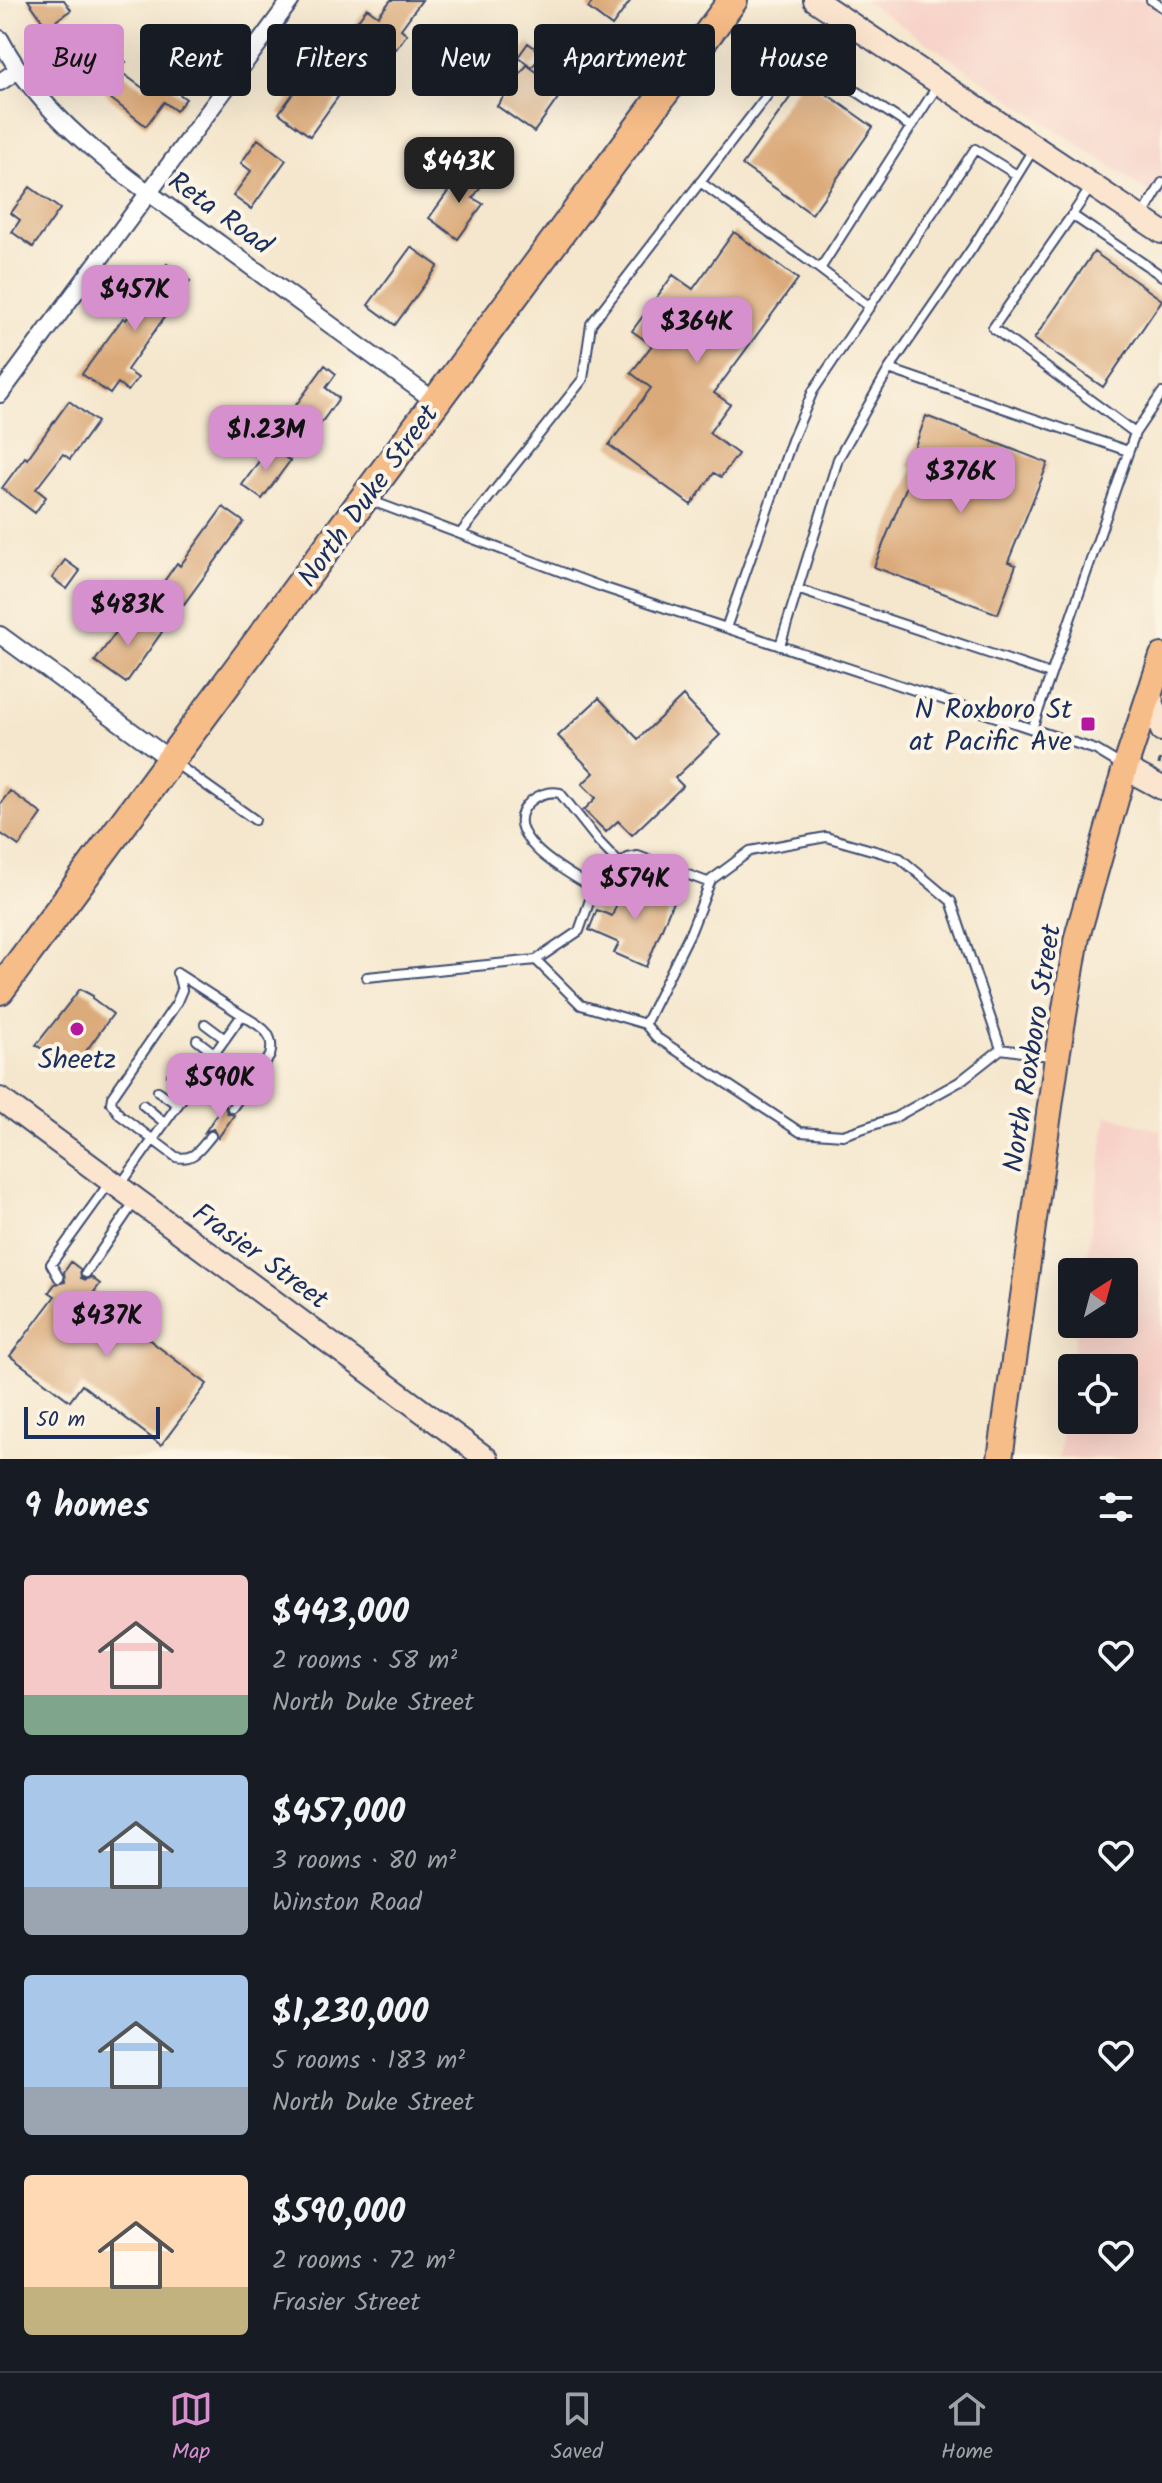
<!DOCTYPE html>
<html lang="en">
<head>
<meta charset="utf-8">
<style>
  :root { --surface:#171b24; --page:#20242c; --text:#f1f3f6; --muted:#9ea1a6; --line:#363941; --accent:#d690ce }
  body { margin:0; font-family:Kalam,sans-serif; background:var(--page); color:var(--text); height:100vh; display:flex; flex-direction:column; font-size:30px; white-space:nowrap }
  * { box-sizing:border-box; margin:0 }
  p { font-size:26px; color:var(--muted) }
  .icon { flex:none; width:44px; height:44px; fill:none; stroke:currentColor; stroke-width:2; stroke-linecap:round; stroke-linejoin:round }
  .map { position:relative; height:1459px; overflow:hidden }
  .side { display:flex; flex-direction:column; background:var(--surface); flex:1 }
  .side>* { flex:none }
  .guide { position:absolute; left:24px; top:24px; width:1114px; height:72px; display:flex; gap:16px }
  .needle { width:52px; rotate:36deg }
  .tools { position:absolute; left:1058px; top:1258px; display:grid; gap:16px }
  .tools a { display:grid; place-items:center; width:80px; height:80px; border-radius:8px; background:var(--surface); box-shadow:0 8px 32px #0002; font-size:40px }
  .scale { position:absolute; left:24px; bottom:20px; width:136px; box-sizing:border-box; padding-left:8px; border:4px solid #1b2f5e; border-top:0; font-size:22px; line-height:28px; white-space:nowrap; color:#1b2f5e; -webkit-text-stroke:6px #fcf5e5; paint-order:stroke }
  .price { position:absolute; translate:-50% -68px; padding:0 18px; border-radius:16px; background:var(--accent); color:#111; font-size:26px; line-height:52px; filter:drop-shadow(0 2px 4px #0008) }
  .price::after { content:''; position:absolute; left:50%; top:48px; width:24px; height:18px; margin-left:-12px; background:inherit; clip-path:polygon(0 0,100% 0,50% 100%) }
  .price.selected { background:#222; color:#fff }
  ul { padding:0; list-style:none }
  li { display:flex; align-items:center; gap:24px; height:200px; padding:0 24px }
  li span { display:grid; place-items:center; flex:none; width:224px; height:160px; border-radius:8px; color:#555 }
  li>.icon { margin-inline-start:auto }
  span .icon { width:96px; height:96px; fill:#fffc; stroke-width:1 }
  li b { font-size:34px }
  h2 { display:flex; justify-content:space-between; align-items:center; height:96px; padding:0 24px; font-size:34px }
  .pill { padding:0 28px; border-radius:8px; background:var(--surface); box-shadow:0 8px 32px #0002; font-size:28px; line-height:72px }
  .pill.selected { background:var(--accent); color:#111 }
  .dock { display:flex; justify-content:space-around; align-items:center; height:112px; border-top:2px solid var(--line); background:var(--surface); font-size:22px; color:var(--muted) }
  .dock a { display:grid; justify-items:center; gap:4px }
  .dock .selected { color:var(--accent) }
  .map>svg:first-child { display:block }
  .built { fill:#f7d1c8; fill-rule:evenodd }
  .building { fill:#dbaa7a }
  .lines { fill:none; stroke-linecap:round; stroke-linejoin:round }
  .lane-casing { stroke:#3c4b6f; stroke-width:12 }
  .street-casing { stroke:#3c4b6f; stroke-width:20 }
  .secondary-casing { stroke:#3c4b6f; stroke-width:26 }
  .primary-casing { stroke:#3c4b6f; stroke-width:28 }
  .highway-casing { stroke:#3c4b6f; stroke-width:32 }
  .path { stroke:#3c4b6f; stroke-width:3; stroke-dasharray:6 6; stroke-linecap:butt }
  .lane { stroke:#fff; stroke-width:8 }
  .street { stroke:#fff; stroke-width:16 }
  .secondary { stroke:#fce5cf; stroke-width:22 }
  .primary { stroke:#f7bd88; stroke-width:24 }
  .highway { stroke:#f7bd88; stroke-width:28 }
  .poi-dot { fill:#b5179e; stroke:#fcf5e5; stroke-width:3 }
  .labels { text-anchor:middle; stroke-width:8; stroke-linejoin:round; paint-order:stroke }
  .street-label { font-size:28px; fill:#1b2f5e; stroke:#fcf5e5 }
  .poi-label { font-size:28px; fill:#1b2f5e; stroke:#fcf5e5; text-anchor:end }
</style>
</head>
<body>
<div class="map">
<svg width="1162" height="1459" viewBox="0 0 1162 1459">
  <rect width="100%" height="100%" fill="#fcf5e5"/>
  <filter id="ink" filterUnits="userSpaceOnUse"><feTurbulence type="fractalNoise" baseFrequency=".0125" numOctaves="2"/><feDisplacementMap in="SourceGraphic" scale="16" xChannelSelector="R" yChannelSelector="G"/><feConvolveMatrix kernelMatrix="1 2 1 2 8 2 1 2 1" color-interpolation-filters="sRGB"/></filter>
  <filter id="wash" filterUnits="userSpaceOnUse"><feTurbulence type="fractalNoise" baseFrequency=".006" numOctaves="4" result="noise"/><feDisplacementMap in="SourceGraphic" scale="32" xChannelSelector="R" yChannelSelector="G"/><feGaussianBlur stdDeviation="1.8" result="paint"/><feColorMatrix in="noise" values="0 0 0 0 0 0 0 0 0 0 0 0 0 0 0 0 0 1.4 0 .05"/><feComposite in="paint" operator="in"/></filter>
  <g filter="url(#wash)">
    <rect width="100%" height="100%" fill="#f5e7ce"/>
    <!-- built -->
    <path class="built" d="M864 0H1162V201Z
      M1107 1115 1162 1131V1459H1058L1077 1324H1124V1272H1085ZM1072 1368H1124V1420H1072Z"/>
    <g id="blocks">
      <!-- building -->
      <path class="building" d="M28 0H64L71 10 47 27Z
        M391 0H422L401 29 407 34 396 49 381 37 364 59 355 53 331 87 340 94 310 136 279 113 320 56 327 62 367 8 378 16Z
        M594 0H631L612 26 588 8Z
        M94 27 126 62 118 70 143 88 153 75 186 99 176 111 164 102 146 126 110 98 67 51Z
        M528 43 543 54 532 67 518 57Z
        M527 65 563 91 534 132 497 106Z
        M804 78 873 127 812 214 742 165Z
        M258 139 286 160 251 209 233 196 251 171 241 163Z
        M465 168 484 182 473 198 483 204 458 239 429 218Z
        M30 187 60 209 33 247 12 232 20 220 11 213Z
        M734 232 798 279 714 393 730 404 709 433 738 454 721 477 714 473 691 505 609 445 651 388 631 373 652 345 632 331 673 275 693 289Z
        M411 247 438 266 395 325 368 305Z
        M1094 252 1162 300 1103 387 1034 339Z
        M167 264 190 281 127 370 138 378 128 391 118 383 110 394 82 374 123 318 126 320Z
        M325 365 336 374 326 388 339 398 316 430 291 412Z
        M69 401 97 422 70 459 63 454 36 489 46 497 35 513 2 488 25 457 27 459Z
        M926 416 1048 463 1008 562 1016 565 998 614 874 567 914 468 908 466Z
        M270 446 290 461 262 499 242 485Z
        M223 507 244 522 184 604 160 587 177 563 180 566Z
        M65 560 80 571 67 589 52 578Z
        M142 617 162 632 126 683 95 661 125 620 134 627Z
        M683 696 720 735 675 778 683 786 632 835 618 821 606 832 584 810 596 798 582 784 594 773 558 736 599 698 638 739Z
        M10 791 42 814 19 846 0 833V804Z
        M638 881 675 897 646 967 614 953 619 943 589 930 597 910 612 916 624 886 634 890Z
        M80 989 93 996 92 998 113 1014 73 1069 36 1045Z
        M224 1103 227 1113 234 1115 218 1138 213 1129 205 1132Z
        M71 1262 80 1269 81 1278 86 1280 91 1277 100 1284 94 1292 133 1321 130 1325 207 1384 161 1445 82 1385 70 1401 10 1356 55 1296 49 1292 55 1284 65 1282 64 1272Z"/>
    </g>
  </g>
  <g filter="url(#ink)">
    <use href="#blocks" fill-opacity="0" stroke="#3c4b6f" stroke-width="2"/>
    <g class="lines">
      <defs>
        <path id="lane" d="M1151 0 1162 7
          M700 182 820 269
          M1091 187 1072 215 1162 276
          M1072 215 993 328 1135 433
          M1142 217 1162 183
          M870 307 820 269 911 127
          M889 369 1128 451
          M369 500 602 587 1096 750 1121 765
          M460 534 583 379 591 324 799 54 911 127 938 85
          M797 589 1050 674
          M726 628 792 440 813 391 975 149 1017 175
          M780 646 838 459 889 369 973 247 1034 148
          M1032 729 1135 433 1162 393
          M175 763 255 820
          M595 889C571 875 493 834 531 801 540 794 550 791 560 793L599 842 620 864
          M536 960 579 931 592 894 601 880 628 858 638 856 710 883
          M178 974 182 990 176 1004 112 1097 111 1103 120 1115 176 1157C194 1161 200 1149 211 1136
          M367 977 536 960 581 1005 645 1024
          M205 1024 225 1039
          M197 1040 215 1054
          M1001 1049 951 901 900 858 826 837 750 851 711 880 691 931 645 1024 656 1037 800 1132 843 1135 894 1118 959 1082 1001 1049 1056 1057
          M186 1059 202 1071
          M172 1075 190 1088
          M158 1091 178 1105
          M143 1105 165 1123
          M232 1108 270 1056C276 1032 260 1026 242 1015
          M119 1187 242 1015 177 973
          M86 1273 135 1201
          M59 1278 51 1264 110 1182"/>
        <path id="street" d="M0 39C47 129 141 186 220 244 292 297 364 349 436 402
          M0 82 18 70
          M0 394 291 0
          M0 635 171 760"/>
        <path id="secondary" d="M815 0 1162 232
          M1149 693 1162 730
          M1125 768 1162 788
          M0 1099 487 1459"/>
        <path id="primary" d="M1000 1459 1057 1057 1077 937 1125 768 1162 656"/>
        <path id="highway" d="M0 990 733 0"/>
      </defs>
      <!-- lane casing -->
      <use href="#lane" class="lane-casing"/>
      <!-- street casing -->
      <use href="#street" class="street-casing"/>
      <!-- secondary casing -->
      <use href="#secondary" class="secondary-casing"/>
      <!-- primary casing -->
      <use href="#primary" class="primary-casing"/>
      <!-- highway casing -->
      <use href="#highway" class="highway-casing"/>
      <!-- path -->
      <path class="path" d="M1159 765 1161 754"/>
      <!-- lane -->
      <use href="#lane" class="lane"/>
      <!-- street -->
      <use href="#street" class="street"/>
      <!-- secondary -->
      <use href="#secondary" class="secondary"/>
      <!-- primary -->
      <use href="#primary" class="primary"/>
      <!-- highway -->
      <use href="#highway" class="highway"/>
    </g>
  </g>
  <!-- markers -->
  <g class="poi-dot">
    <rect x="1080" y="716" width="16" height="16" rx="4"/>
    <circle cx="77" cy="1029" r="8"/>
  </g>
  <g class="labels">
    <!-- street labels -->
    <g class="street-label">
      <text transform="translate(221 212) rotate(36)" y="10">Reta Road</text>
      <text transform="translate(367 495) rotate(-54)" y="10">North Duke Street</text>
      <text transform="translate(1031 1048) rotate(-81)" y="10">North Roxboro Street</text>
      <text transform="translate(261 1255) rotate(36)" y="10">Frasier Street</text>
    </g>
    <!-- poi labels -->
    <g class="poi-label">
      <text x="1072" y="718">N Roxboro St<tspan x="1072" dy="32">at Pacific Ave</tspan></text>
      <text x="77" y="1068" text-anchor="middle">Sheetz</text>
    </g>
  </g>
</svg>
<div class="tools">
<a><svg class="needle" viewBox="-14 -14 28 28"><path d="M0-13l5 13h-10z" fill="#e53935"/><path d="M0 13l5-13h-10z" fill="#9ea1a6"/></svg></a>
<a><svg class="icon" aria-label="locate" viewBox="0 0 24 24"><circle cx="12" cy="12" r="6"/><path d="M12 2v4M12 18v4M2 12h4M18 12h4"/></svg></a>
</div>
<div class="scale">50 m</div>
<b class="price selected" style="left:459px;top:205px">$443K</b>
<b class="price" style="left:135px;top:333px">$457K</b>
<b class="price" style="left:697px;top:365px">$364K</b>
<b class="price" style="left:266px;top:473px">$1.23M</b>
<b class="price" style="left:961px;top:515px">$376K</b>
<b class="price" style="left:128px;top:648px">$483K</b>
<b class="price" style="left:635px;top:922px">$574K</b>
<b class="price" style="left:220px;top:1121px">$590K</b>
<b class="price" style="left:107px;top:1359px">$437K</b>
<div class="guide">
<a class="pill selected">Buy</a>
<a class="pill">Rent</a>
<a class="pill">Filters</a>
<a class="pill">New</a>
<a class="pill">Apartment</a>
<a class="pill">House</a>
</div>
</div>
<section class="side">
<h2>9 homes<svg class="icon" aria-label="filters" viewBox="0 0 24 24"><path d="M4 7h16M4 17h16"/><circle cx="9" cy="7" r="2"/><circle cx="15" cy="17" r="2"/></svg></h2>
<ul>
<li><span style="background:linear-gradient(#f6c9c9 75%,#7fa58c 0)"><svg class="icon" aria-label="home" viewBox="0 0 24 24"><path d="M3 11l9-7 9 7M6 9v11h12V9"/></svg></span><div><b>$443,000</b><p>2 rooms · 58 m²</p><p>North Duke Street</p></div><svg class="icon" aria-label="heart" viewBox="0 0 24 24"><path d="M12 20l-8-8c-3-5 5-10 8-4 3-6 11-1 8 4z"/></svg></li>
<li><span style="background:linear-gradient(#a9c7e8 70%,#9aa5b1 0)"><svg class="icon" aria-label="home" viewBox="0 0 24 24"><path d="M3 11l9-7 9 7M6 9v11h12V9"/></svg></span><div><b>$457,000</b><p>3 rooms · 80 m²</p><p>Winston Road</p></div><svg class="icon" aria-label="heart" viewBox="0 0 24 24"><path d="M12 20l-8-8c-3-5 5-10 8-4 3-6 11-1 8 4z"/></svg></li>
<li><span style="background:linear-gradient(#a9c7e8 70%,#9aa5b1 0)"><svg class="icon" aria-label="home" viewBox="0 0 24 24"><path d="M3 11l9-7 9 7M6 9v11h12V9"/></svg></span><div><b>$1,230,000</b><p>5 rooms · 183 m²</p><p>North Duke Street</p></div><svg class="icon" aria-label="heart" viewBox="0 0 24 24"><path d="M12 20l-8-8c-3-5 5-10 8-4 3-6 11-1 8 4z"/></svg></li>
<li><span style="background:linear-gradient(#ffd9b3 70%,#c2b280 0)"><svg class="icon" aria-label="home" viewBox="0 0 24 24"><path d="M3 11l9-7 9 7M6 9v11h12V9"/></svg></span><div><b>$590,000</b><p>2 rooms · 72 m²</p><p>Frasier Street</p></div><svg class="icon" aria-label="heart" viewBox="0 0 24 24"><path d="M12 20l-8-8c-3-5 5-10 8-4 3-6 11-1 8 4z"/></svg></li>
</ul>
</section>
<nav class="dock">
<a class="selected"><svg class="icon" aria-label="map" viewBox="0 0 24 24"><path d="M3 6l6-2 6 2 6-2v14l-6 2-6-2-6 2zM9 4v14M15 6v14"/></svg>Map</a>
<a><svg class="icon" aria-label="saved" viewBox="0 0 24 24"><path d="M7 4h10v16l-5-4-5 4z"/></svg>Saved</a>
<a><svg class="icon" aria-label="home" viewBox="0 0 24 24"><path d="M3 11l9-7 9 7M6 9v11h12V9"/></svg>Home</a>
</nav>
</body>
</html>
